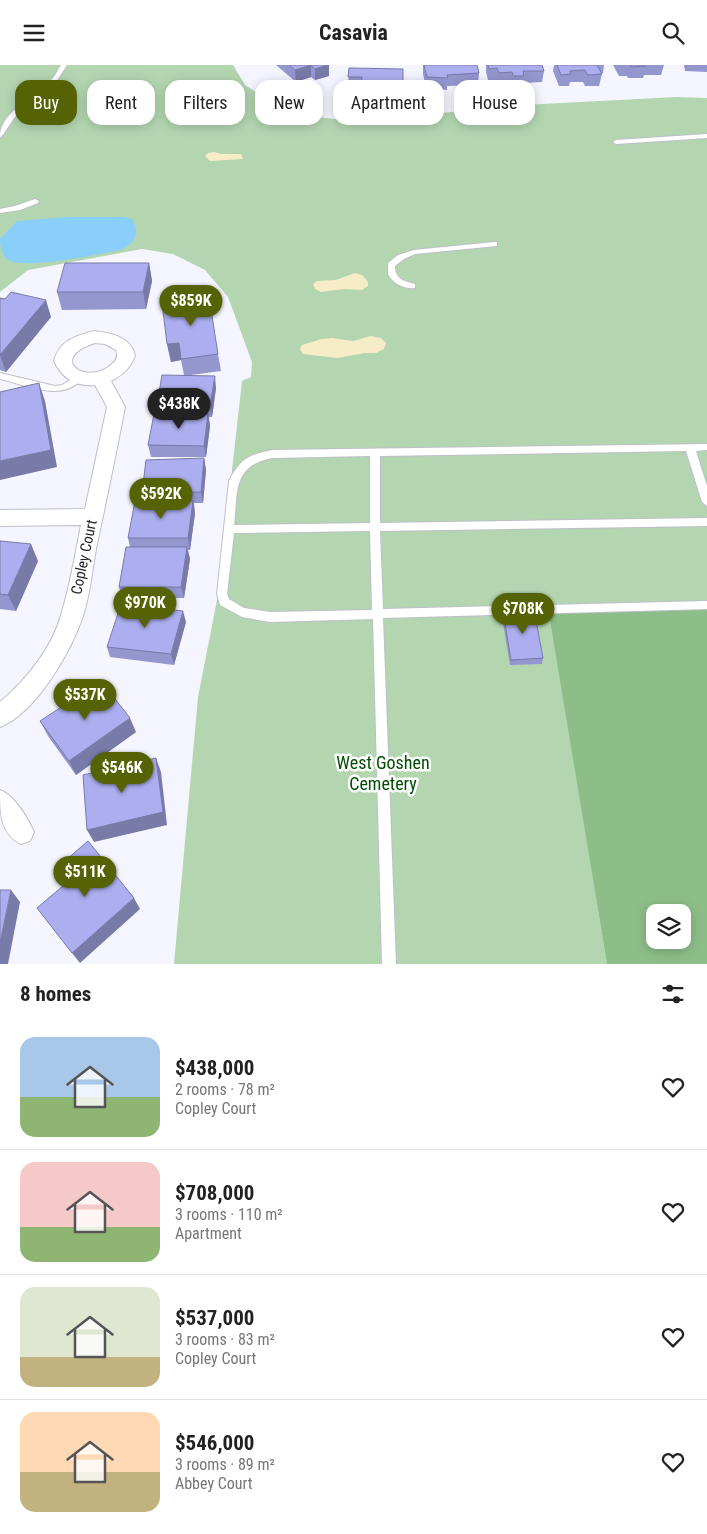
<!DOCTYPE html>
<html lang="en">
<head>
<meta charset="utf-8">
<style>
  :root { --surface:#fff; --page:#f2f2f2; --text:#222; --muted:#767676; --line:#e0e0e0; --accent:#566304 }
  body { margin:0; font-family:"Roboto Condensed",sans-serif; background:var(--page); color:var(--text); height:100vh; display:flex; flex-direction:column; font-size:19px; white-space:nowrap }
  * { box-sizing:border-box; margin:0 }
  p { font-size:16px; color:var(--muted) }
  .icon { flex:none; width:28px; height:28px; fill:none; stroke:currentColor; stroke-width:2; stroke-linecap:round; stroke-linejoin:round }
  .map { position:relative; height:899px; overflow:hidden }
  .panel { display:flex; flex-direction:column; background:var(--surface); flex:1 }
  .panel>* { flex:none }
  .guide { position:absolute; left:15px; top:15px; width:678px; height:45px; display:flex; gap:10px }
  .fabs { position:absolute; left:646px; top:839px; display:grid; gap:10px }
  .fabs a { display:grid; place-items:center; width:45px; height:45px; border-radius:10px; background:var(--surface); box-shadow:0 2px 12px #0003; font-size:25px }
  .price { position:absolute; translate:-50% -42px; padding:0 11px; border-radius:18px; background:var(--accent); color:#fff; font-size:16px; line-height:32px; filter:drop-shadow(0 1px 2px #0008) }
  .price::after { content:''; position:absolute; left:50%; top:30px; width:15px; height:11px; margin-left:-8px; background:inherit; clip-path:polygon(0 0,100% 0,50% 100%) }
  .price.selected { background:#222; color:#fff }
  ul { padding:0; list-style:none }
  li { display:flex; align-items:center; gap:15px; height:125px; padding:0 20px }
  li+li { border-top:1px solid var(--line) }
  li span { display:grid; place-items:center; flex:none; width:140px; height:100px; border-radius:15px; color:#555 }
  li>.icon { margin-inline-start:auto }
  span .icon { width:60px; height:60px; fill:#fffc; stroke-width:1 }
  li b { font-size:21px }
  h2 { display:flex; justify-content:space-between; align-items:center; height:60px; padding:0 20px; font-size:21px }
  .pill { padding:0 18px; border-radius:15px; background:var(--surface); box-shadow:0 2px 12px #0003; font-size:18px; line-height:45px }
  .pill.selected { background:var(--accent); color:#fff }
  header { display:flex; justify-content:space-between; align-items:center; height:65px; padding:0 20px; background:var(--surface); font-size:22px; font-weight:700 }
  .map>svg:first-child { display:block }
  .green { fill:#b3d6b0 }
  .forest { fill:#8dbe89; fill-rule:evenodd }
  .sand { fill:#f6ecc7 }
  .water { fill:#89cff9 }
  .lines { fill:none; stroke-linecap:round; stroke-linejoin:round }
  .lane-casing { stroke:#bebfc9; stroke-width:2 }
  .street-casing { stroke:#bebfc9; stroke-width:2 }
  .lane { fill:#fff; fill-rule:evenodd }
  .street { fill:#fff; fill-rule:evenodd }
  .wall { fill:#9496ce }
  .shaded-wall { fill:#787aa7 }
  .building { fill:#acaeef; stroke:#787aa7 }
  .labels { text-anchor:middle; stroke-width:5; stroke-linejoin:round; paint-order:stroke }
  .street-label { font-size:15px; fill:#222326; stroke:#fff }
  .near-park-label { font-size:18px; fill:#034d03; stroke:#fff }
</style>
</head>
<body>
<header><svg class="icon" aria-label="menu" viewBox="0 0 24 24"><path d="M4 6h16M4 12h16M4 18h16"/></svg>Casavia<svg class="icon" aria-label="search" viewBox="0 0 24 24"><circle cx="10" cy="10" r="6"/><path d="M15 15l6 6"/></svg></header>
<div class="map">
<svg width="707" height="899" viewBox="0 0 707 899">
  <rect width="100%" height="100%" fill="#f4f5fe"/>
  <!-- green -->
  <path class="green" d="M0 0H233L245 20 290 49 362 57 504 41 677 32 707 33V540L549 543 607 899H174L198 632 218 530 242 316 251 312 252 297 228 232 205 205 173 189 142 184 28 205 0 227Z"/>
  <!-- forest -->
  <path class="forest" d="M707 540V899H607L548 543ZM655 848H682V875H655Z"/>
  <!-- sand -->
  <path class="sand" d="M214 87 222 89H241L243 94 210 96 205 91 208 88Z
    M355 208 362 210 368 217V221L362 225 344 224 321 227 315 224 313 219 317 216 336 215Z
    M371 271 381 273 386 278 384 284 376 288H365L337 293 303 289 300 284 302 280 322 274 332 273 353 276Z"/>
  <!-- water -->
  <path class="water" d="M68 152H123L132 154C141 168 134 179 121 185 100 189 25 205 8 195 2 191 0 181 0 174L17 156Z"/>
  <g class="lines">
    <defs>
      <path id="lane" d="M61 0H67L56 17 19 46 2 71 0 72C0 45 38 32 52 14 56 10 58 4 61 0Z
        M707 69V73L616 79 613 77 616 75Z
        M35 134 39 136 38 138 20 145 0 148V144L15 141Z
        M494 177H497V181L415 189 404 194 395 201C395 214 404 216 415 219V223C404 224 393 219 388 209V198L398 190 414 185Z
        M0 308 55 321 62 320 79 310 83 313C62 338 27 320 0 314Z
        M707 379V385L696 386 707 421V441L702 437 686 386 380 391V458L707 453V461L380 466 383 544 707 536V544L383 553 396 899H382L373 554 270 557 242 552 220 540 217 529 229 416C240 394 248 390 272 385ZM370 391V458L234 460C238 427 232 401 272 393ZM370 466 372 545 270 547 244 543 229 534 227 529 234 468Z"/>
      <path id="street" d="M94 266C111 268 132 272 135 291 130 304 122 310 111 316L125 342C116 389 106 437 96 484 92 506 90 530 83 551 71 587 36 648 0 662V637C26 615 52 583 61 550 70 521 75 490 81 460L0 461V445L85 444 107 342 95 320C76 322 62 313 54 296 59 276 75 271 94 266ZM95 278 105 279 116 285C118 291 117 295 112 299 87 322 46 294 95 278Z
        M0 725C15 731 27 752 34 767L30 776 21 779C0 769 0 747 0 725Z"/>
    </defs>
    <!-- lane casing -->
    <use href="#lane" class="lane-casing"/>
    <!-- street casing -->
    <use href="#street" class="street-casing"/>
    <!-- lane -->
    <use href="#lane" class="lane"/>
    <!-- street -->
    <use href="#street" class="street"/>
  </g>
  <!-- wall -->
  <path class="wall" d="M276 0H329V11L315 15 311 12 296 17Z
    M423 0H477L479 8 478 20 447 21V25L426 23 423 9Z
    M486 0H542L544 6 542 17 523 18V22H512L511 19H497L496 15H488L486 7Z
    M554 0H604L603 8H601L602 9 599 21H585L583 17H570L569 21H559L553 6Z
    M613 0H664L661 10H644L643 13H628L627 11H619Z
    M684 0H707V7L685 6Z
    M349 3 403 19V31L361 30V23H348Z
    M149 198 152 216 146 244 62 245 57 227Z
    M0 233 5 234 51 252 6 307 0 305Z
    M167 279 218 289 221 306 191 310 216 323 212 352H209L210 361 206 392H151L148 380 158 349 157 340 184 310 181 295 171 297Z
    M204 393 206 405 203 438H194L195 448 190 485H188L190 494 184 533H122L119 522 130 482 128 473 144 436 142 428Z
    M0 476 38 496 16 546 0 544Z
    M503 546 543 593 542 599 510 600 502 552Z
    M186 557 174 600 110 592 107 582Z
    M40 656 136 667 76 710 48 671Z"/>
  <!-- shaded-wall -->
  <path class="shaded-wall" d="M311 0V12L296 17 295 5Z
    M328 0H329V11L315 15V4Z
    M149 198 152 216 146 244 143 227Z
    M46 235 51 252 6 307 0 290Z
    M179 278 181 295 171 297 167 279Z
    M215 311 216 323 212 352 210 340Z
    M39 318 45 336 57 402 0 415V396Z
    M208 349 210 361 206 392 204 381Z
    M204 393 206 405 203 438 201 427Z
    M193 436 195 448 190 485 188 473Z
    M31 479 38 496 16 546 8 530Z
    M187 482 190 494 184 533 181 522Z
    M183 546 186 557 174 600 171 589Z
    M130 653 136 667 76 710 69 696Z
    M156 693 161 707 167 760 94 777 87 765Z
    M11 825 20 837 8 899H0V878Z
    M134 833 140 844 80 898 72 888Z"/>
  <!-- building -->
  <path class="building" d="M289 0H328L315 4 311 0 295 5Z
    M424 0H477L479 8 447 10 448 13 427 12Z
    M488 0H542L544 6H523L524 11H513L512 7 499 8 497 3 489 4Z
    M557 0H597L602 9 588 10 585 5 570 6 571 9 561 10Z
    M630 0H645L646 1 631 2Z
    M349 3 403 4V19L361 18 362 12H348Z
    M65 198H149L143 227H57Z
    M11 227 46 235 0 290V233L5 234Z
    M209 232 218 289 181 294 179 278 167 279 162 238Z
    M162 310 215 311 210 340H157Z
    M39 318 51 385 0 396V327Z
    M154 349H208L204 381 148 380Z
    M204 393 201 427 142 428 146 395Z
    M135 436H193L188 473H128Z
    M0 476 31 479 8 530 0 529Z
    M126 482H187L181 522H119Z
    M121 539 183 546 171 589 107 582Z
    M534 545 543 593 511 595 503 546Z
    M101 616 130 653 69 696 40 656Z
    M156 693 163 747 87 765 83 710Z
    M88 776 134 833 72 888 37 843 70 815 59 801Z
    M0 825H11L0 878Z"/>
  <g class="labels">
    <!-- street labels -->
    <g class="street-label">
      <text transform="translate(84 492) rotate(-78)" y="5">Copley Court</text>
    </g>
    <!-- near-park labels -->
    <g class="near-park-label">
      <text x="383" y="704">West Goshen<tspan x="383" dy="21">Cemetery</tspan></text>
    </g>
  </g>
</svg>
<div class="fabs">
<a><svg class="icon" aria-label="layers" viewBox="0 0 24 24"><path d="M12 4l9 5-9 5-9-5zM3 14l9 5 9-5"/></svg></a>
</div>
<b class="price" style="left:191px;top:262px">$859K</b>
<b class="price selected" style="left:179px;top:365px">$438K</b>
<b class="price" style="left:161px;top:455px">$592K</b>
<b class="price" style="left:145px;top:564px">$970K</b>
<b class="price" style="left:523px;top:570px">$708K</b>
<b class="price" style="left:85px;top:656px">$537K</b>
<b class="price" style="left:122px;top:729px">$546K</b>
<b class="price" style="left:85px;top:833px">$511K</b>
<div class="guide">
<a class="pill selected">Buy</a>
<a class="pill">Rent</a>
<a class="pill">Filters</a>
<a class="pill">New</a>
<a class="pill">Apartment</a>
<a class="pill">House</a>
</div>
</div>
<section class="panel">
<h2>8 homes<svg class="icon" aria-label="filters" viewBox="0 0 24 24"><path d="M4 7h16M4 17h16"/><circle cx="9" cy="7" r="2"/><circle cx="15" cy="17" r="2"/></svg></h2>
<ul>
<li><span style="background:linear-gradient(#a9c7e8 60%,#8fb573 0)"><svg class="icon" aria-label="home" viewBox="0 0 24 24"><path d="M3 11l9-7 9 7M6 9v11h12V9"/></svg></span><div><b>$438,000</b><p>2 rooms · 78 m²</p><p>Copley Court</p></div><svg class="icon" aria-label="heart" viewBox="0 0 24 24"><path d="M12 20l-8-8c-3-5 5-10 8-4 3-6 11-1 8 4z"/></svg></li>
<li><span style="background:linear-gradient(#f6c9c9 65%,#8fb573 0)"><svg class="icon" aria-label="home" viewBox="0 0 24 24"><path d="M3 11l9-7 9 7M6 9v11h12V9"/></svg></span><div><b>$708,000</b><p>3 rooms · 110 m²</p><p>Apartment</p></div><svg class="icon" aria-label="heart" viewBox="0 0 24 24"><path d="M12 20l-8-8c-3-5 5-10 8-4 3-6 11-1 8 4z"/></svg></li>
<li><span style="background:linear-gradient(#dfe7d0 70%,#c2b280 0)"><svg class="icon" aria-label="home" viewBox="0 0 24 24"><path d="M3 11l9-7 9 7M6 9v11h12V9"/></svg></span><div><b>$537,000</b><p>3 rooms · 83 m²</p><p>Copley Court</p></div><svg class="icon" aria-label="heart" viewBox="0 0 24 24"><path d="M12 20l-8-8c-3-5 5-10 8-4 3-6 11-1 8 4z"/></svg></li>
<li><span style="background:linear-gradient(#ffd9b3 60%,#c2b280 0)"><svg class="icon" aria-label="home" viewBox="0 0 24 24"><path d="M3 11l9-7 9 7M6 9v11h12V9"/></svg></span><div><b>$546,000</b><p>3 rooms · 89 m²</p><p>Abbey Court</p></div><svg class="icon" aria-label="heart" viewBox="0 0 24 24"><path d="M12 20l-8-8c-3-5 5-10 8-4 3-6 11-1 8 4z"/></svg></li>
</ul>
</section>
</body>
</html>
